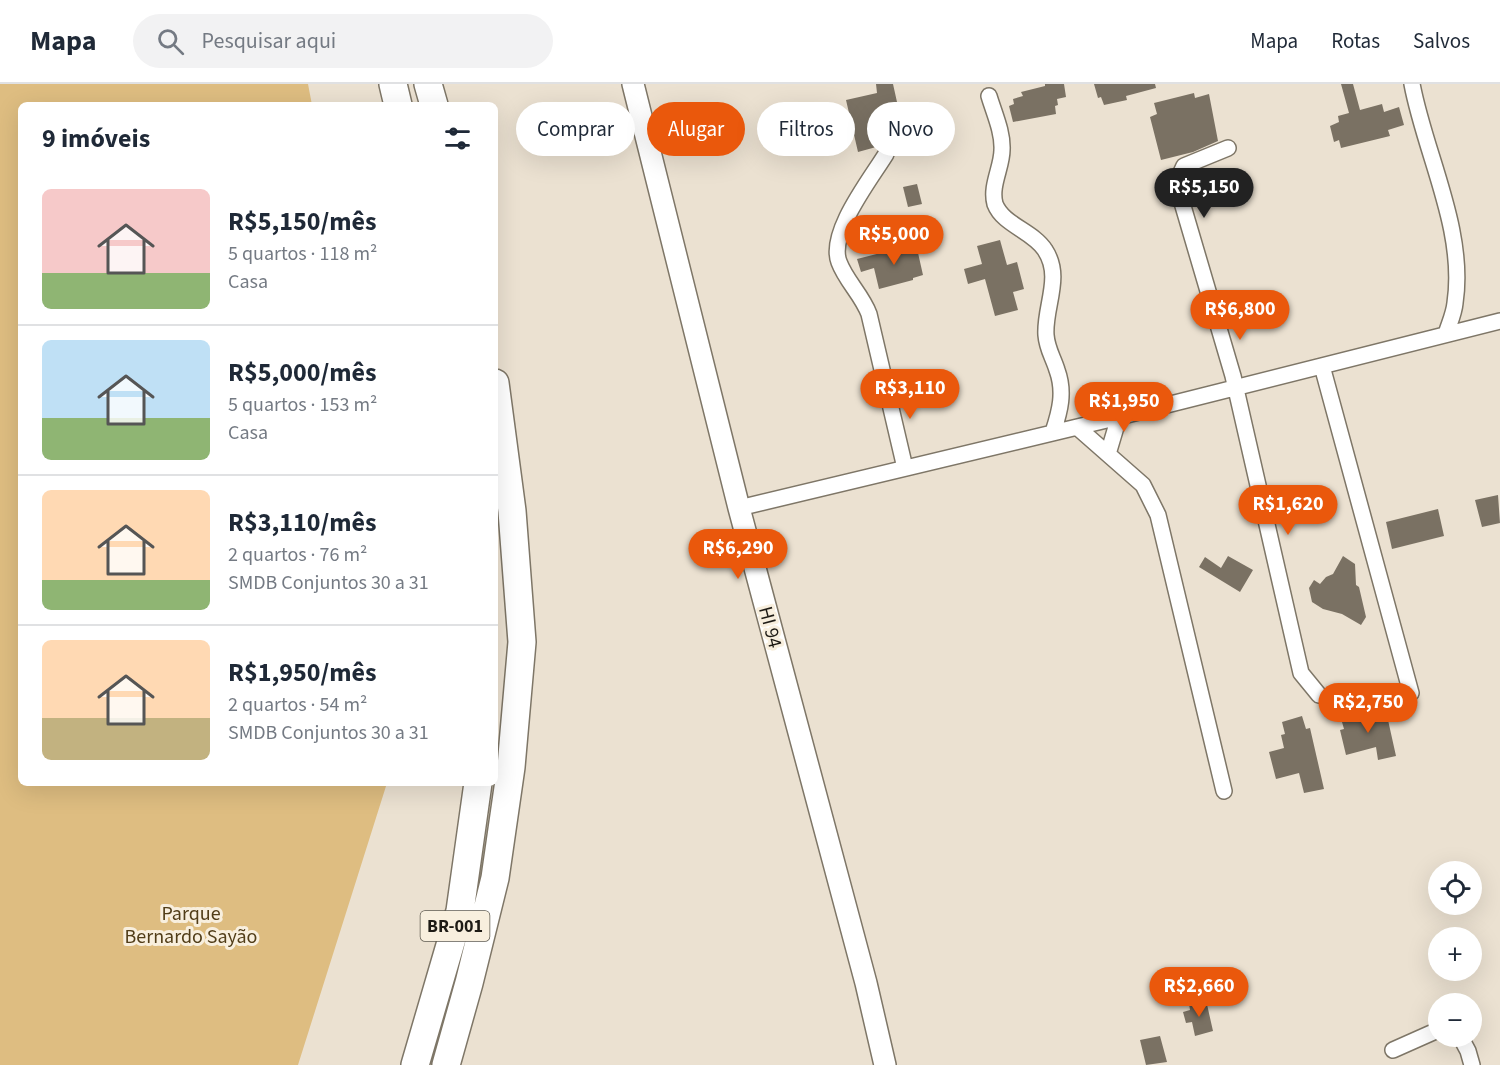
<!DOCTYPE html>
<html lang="pt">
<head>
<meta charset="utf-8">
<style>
  :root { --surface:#fff; --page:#f2f2f3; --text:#1f2937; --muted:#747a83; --line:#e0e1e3; --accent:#ea580c }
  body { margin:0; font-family:"Source Sans 3",sans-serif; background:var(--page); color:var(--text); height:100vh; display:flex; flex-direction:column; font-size:22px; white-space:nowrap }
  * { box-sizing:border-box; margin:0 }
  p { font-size:20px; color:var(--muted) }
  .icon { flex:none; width:33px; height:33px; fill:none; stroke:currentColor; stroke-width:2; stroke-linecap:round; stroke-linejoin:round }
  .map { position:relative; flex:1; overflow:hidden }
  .side { position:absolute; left:18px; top:18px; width:480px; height:684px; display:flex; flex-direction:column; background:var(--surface); border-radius:9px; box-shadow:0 6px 24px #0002 }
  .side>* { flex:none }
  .top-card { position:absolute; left:516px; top:18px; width:570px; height:54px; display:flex; gap:12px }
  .tools { position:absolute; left:1428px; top:777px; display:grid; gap:12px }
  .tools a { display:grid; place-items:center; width:54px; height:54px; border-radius:50%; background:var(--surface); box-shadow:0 6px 24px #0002; font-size:30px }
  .price { position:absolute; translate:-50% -51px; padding:0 14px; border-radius:21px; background:var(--accent); color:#fff; font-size:20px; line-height:39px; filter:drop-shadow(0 2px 3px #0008) }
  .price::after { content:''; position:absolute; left:50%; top:36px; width:18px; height:14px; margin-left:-9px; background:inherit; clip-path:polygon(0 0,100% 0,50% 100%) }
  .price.on { background:#222; color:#fff }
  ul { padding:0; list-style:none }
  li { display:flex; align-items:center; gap:18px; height:150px; padding:0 24px }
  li+li { border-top:2px solid var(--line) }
  li span { display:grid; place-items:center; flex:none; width:168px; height:120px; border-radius:9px; color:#555 }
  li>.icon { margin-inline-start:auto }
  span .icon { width:72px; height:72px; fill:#fffc; stroke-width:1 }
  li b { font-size:26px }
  h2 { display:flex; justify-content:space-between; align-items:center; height:72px; padding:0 24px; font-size:26px }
  .chip { padding:0 21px; border-radius:27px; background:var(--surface); box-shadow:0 6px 24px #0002; font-size:21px; line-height:54px }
  .chip.on { background:var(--accent); color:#fff }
  header { display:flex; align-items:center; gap:36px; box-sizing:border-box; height:84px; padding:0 30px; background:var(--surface); border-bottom:2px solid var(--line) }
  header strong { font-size:28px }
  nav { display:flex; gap:33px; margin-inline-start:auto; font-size:21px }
  .search { width:420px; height:54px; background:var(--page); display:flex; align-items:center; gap:15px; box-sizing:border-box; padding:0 21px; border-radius:33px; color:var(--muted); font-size:22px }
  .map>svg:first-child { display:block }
  .green { fill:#debd81 }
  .building { fill:#7a7163 }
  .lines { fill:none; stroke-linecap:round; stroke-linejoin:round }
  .street-casing { stroke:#7e7667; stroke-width:18 }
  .secondary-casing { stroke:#7e7667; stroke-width:24 }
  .highway-casing { stroke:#7e7667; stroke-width:30 }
  .street { stroke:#fff; stroke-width:15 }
  .secondary { stroke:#fff; stroke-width:21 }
  .highway { stroke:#fff; stroke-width:27 }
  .labels { text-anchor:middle; stroke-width:6; stroke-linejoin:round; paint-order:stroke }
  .shield { fill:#f8efde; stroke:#5f5b51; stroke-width:1.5 }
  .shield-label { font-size:18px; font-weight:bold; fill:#1e1b15 }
  .street-label { font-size:20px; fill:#1e1b15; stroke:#f8efde }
  .park-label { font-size:20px; fill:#513d18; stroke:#f8efde }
</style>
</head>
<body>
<header>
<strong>Mapa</strong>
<div class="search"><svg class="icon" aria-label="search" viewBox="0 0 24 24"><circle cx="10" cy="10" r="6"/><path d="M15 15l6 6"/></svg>Pesquisar aqui</div>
<nav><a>Mapa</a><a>Rotas</a><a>Salvos</a></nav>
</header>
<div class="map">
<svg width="1500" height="981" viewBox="0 0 1500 981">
  <rect width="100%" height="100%" fill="#ebe1d1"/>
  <!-- green -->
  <path class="green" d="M0 0H308L312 21H21V699H387L298 981H0Z"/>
  <!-- building -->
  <path class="building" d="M876 0H893L897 18 877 24 887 60 858 68 846 16 877 9Z
    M1045 0H1064L1066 13 1057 15 1058 21 1055 22 1056 30 1013 38 1009 22 1014 20 1013 15 1023 12 1021 8 1045 2Z
    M1094 0H1155L1156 4 1126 12 1127 16 1104 21 1101 13 1098 14Z
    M1341 0H1353L1360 26 1382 20 1384 28 1399 23 1404 41 1388 46 1390 52 1341 64 1339 56 1334 58 1330 42 1339 38 1338 32 1349 29Z
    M1194 9 1195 14 1209 10 1218 57 1193 68 1161 76 1150 33 1157 30 1154 19Z
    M917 100 922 120 908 123 903 103Z
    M1000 156 1007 181 1017 178 1024 205 1013 208 1018 226 995 232 985 195 968 200 964 185 982 180 977 162Z
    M916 160 923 191 913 194V196L879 205 874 184 861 188 857 175Z
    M1498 411 1500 439 1482 443 1475 416Z
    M1438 425 1444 452 1392 465 1386 438Z
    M1228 472 1253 486 1240 508 1199 483 1205 473 1221 484Z
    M1343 472 1355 480 1356 501 1359 503 1366 533 1361 541 1342 530 1323 525 1312 518 1309 504 1314 496 1320 500 1326 493 1333 490Z
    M1372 620 1374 628 1379 627 1382 637 1388 636 1396 672 1378 676 1376 663 1346 671 1340 646 1344 645 1342 638 1363 631 1361 622Z
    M1302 632 1306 645 1310 644 1324 705 1304 709 1299 689 1276 695 1269 668 1284 664 1281 651 1285 650 1282 638Z
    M1206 916 1213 947 1195 952 1192 938 1186 939 1183 928 1190 926 1189 920Z
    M1160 952 1167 978 1146 981 1140 956Z"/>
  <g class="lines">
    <defs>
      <path id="street" d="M1412 0C1425 70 1466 146 1455 219 1454 230 1449 240 1446 250
        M989 12C994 29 1003 48 1002 66 1002 83 990 102 995 120 1003 141 1033 147 1045 166 1063 193 1044 223 1046 251 1047 265 1053 273 1057 286 1065 308 1060 327 1053 348
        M1228 64 1184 82 1178 95V105L1233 292 1301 589 1319 611
        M886 70C870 96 828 149 839 178 846 197 862 211 869 230L905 384
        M1322 282 1411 609
        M1077 343 1143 401 1158 431 1224 707
        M1108 370 1119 333
        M739 424 1119 333 1500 237
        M1460 952 1468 967 1472 981
        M1393 966 1438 946"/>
      <path id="secondary" d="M633 0 739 424 866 899 885 981"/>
      <path id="highway" d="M393 0 398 21
        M428 0 434 21
        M415 981 460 827 478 699
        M446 981 469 899 495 794 511 683 522 558 512 427 495 299"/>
    </defs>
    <!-- street casing -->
    <use href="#street" class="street-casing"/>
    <!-- secondary casing -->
    <use href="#secondary" class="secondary-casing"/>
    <!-- highway casing -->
    <use href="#highway" class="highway-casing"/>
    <!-- street -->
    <use href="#street" class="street"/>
    <!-- secondary -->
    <use href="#secondary" class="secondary"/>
    <!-- highway -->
    <use href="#highway" class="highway"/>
  </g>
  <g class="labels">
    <!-- shield labels -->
    <rect class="shield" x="420.5" y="827" width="69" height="30" rx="4.5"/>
    <g class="shield-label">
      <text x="455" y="848">BR-001</text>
    </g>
    <!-- street labels -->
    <g class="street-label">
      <text transform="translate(771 543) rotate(75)" y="7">HI 94</text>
    </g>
    <!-- park labels -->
    <g class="park-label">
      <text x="191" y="836">Parque<tspan x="191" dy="23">Bernardo Sayão</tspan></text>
    </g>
  </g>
</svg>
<div class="tools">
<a><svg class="icon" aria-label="locate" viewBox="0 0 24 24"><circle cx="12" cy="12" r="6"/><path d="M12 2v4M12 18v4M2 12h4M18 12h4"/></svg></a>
<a>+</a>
<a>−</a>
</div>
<b class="price on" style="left:1204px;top:135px">R$5,150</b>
<b class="price" style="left:894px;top:182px">R$5,000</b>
<b class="price" style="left:1240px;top:257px">R$6,800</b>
<b class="price" style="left:910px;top:336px">R$3,110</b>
<b class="price" style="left:1124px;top:349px">R$1,950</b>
<b class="price" style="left:1288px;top:452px">R$1,620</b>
<b class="price" style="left:738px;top:496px">R$6,290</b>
<b class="price" style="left:1368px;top:650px">R$2,750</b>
<b class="price" style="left:1199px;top:934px">R$2,660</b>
<div class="top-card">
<a class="chip">Comprar</a>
<a class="chip on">Alugar</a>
<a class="chip">Filtros</a>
<a class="chip">Novo</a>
</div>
<section class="side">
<h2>9 imóveis<svg class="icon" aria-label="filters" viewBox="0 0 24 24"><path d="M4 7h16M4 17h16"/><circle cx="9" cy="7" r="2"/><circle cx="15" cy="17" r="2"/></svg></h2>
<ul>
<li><span style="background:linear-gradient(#f6c9c9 70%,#8fb573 0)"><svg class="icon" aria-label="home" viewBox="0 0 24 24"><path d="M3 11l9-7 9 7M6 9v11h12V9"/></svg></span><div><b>R$5,150/mês</b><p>5 quartos · 118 m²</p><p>Casa</p></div></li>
<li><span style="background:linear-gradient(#bfe0f5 65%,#8fb573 0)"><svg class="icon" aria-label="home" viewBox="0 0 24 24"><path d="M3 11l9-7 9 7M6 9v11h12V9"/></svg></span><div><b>R$5,000/mês</b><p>5 quartos · 153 m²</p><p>Casa</p></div></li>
<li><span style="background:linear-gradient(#ffd9b3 75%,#8fb573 0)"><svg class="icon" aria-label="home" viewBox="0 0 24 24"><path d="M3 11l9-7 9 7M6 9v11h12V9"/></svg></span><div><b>R$3,110/mês</b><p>2 quartos · 76 m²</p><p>SMDB Conjuntos 30 a 31</p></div></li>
<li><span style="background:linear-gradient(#ffd9b3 65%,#c2b280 0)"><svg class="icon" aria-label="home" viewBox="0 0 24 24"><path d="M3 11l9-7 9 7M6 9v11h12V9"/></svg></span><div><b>R$1,950/mês</b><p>2 quartos · 54 m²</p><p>SMDB Conjuntos 30 a 31</p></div></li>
</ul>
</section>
</div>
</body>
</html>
